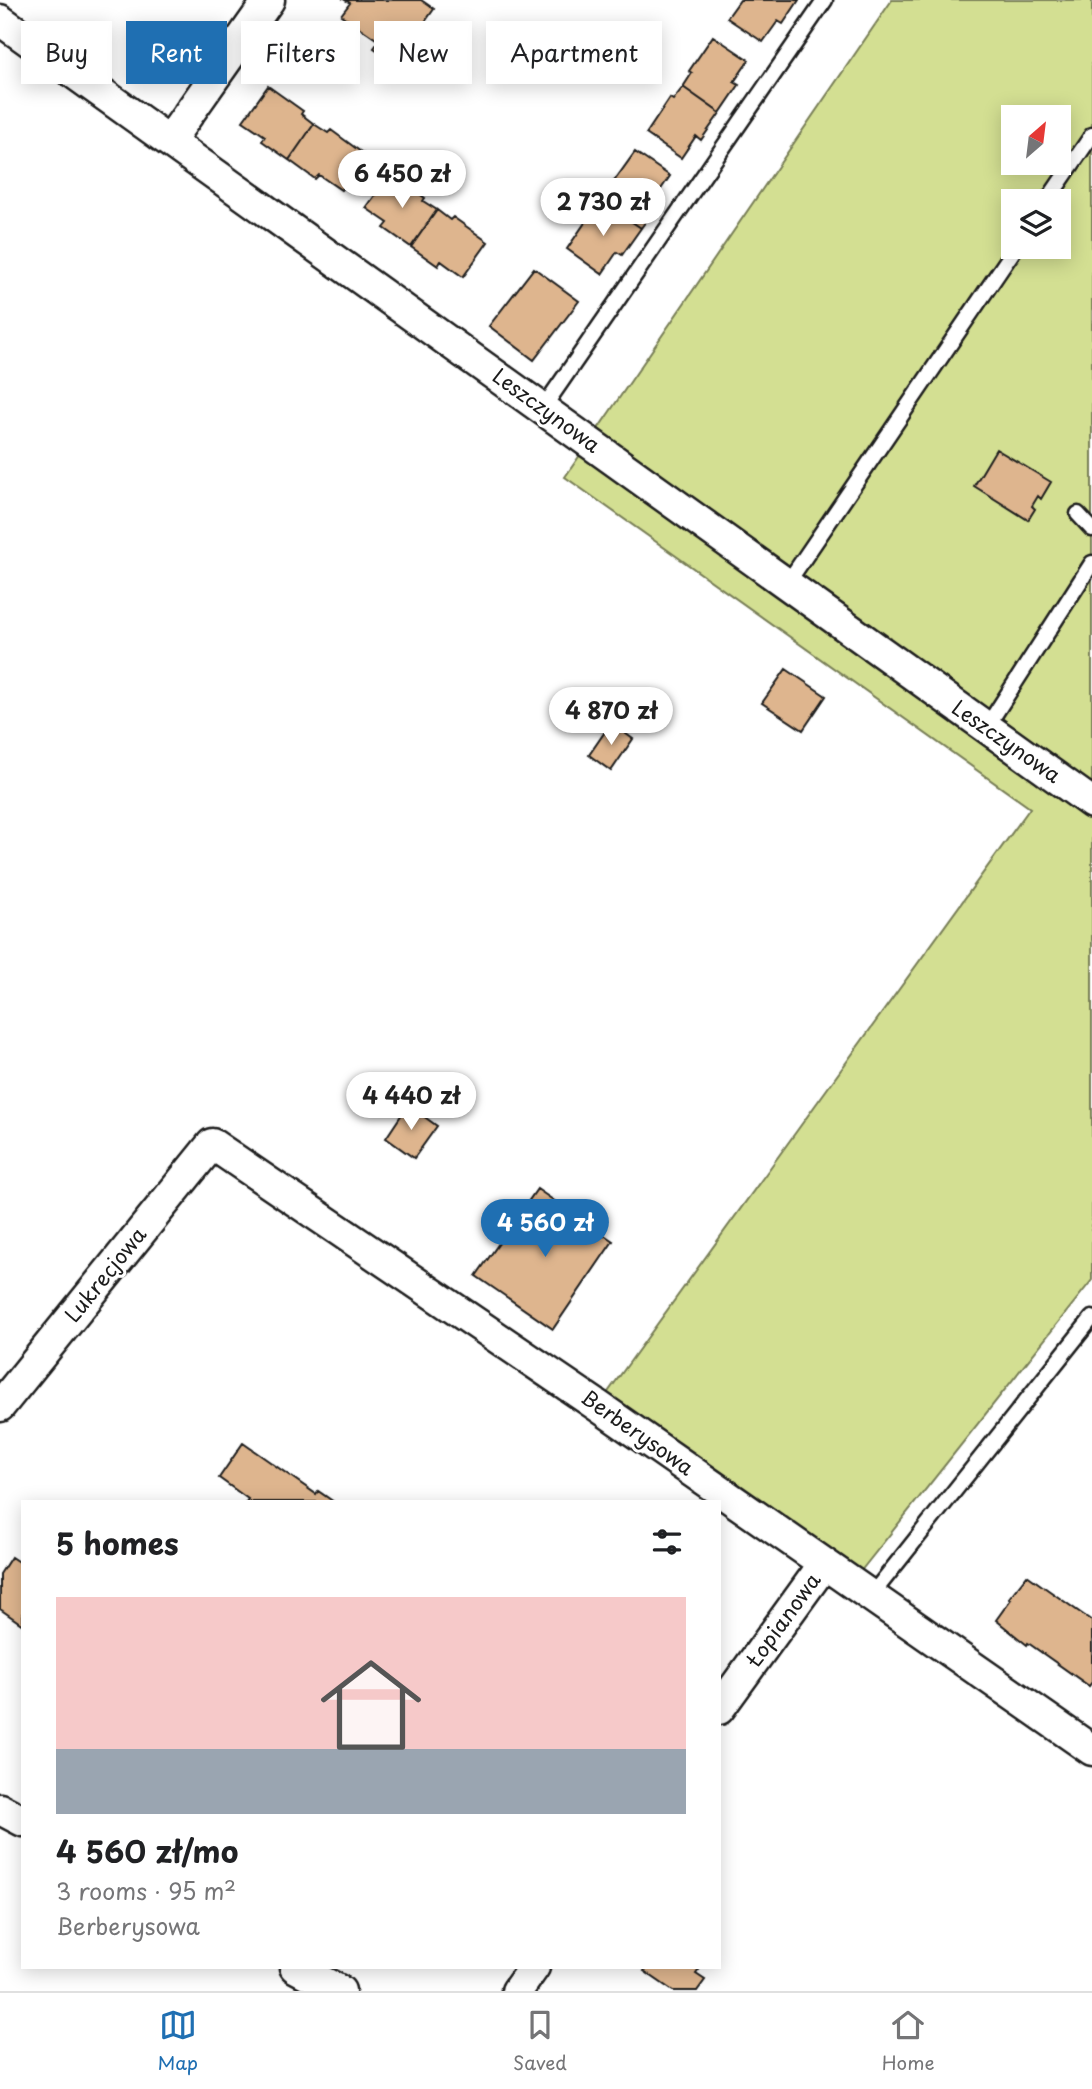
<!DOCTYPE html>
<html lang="en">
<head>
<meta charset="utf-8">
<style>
  :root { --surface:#fff; --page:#f6f6f6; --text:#202124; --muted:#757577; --line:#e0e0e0; --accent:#1f6fb2 }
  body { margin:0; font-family:"Playpen Sans",sans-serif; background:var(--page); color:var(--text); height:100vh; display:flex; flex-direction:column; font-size:26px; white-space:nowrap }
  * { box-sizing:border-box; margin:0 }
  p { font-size:23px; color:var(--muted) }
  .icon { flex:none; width:38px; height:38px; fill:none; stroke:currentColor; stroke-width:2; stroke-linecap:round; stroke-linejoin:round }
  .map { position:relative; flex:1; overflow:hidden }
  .drawer { position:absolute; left:21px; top:1500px; width:700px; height:469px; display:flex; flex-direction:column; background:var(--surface); border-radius:0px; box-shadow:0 4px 18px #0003 }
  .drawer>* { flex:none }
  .top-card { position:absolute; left:21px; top:21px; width:700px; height:63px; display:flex; gap:14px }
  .needle { width:46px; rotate:28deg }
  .tools { position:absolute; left:1001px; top:105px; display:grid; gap:14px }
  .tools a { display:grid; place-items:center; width:70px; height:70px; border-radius:0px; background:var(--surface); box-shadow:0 4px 18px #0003; font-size:35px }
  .price { position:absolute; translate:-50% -60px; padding:0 16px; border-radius:24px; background:#fff; color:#222; font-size:23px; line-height:46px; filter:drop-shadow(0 2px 4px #0008) }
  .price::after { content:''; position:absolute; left:50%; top:42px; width:21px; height:16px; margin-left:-10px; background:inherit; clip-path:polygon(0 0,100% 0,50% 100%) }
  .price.active { background:var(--accent); color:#fff }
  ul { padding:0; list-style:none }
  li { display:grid; align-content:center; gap:14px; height:371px; padding:0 35px }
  li span { display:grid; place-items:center; height:217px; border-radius:0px; color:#555 }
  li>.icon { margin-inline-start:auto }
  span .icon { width:126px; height:126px; fill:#fffc; stroke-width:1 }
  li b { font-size:30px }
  h2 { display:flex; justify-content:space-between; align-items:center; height:84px; padding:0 35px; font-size:30px }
  .chip { padding:0 24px; border-radius:0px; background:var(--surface); box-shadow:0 4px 18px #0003; font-size:24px; line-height:63px }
  .chip.active { background:var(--accent); color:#fff }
  .tab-bar { display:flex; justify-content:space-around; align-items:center; height:98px; border-top:2px solid var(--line); background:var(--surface); font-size:19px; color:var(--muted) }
  .tab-bar a { display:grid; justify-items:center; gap:4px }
  .tab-bar .active { color:var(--accent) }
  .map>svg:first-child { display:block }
  .green { fill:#d3df92; stroke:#787e57; stroke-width:2; fill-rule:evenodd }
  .building { fill:#deb58e; stroke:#1c1c1c; stroke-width:2 }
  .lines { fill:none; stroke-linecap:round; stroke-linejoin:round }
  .service-casing { stroke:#1c1c1c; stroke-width:19 }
  .minor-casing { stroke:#1c1c1c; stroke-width:35 }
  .service { stroke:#fff; stroke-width:14 }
  .minor { stroke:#fff; stroke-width:30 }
  .labels { text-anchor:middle; stroke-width:6; stroke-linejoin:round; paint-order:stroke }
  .street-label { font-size:21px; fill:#1c1c1c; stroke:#fff }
</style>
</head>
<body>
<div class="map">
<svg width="1092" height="1991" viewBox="0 0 1092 1991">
  <rect width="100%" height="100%" fill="#fff"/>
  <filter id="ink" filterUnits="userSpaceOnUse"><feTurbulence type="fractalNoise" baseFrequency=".0143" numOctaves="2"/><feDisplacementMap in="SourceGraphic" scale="14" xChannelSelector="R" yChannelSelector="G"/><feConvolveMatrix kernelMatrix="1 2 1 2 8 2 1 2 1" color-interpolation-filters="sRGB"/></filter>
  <g filter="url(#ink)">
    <!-- green -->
    <path class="green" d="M892 0H1092V1280L860 1572 606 1395 1030 808 565 477ZM1013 117H1059V163H1013ZM1013 201H1059V247H1013Z"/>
    <!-- building -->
    <path class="building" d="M345 0H421L434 9 396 63 374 48 379 41 341 15 350 3Z
      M740 0H799L783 24 778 21 763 42 727 18Z
      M713 36 749 60 734 82 739 85 720 113 683 87 692 73 689 71Z
      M268 86 303 111 301 114 314 124 289 160 262 141 265 136 243 121Z
      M683 87 720 113 701 140 696 136 681 158 646 134 670 98 673 100Z
      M314 124 328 133 331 130 365 155 341 190 319 175 315 179 289 160Z
      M635 152 670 176 655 198 660 202 641 228 604 203 614 189 610 187Z
      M391 173 425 198 423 201 437 210 411 247 384 228 388 223 366 208Z
      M604 203 641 228 622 255 617 252 602 274 567 249 591 214 594 216Z
      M437 210 450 220 453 217 488 242 463 277 441 261 438 266 411 247Z
      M534 268 579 301 534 360 489 326Z
      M996 449 1051 482 1041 499 1038 496 1032 506 1035 509 1028 520 974 486Z
      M786 669 826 696 803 730 762 703Z
      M611 723 633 739 611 771 589 755Z
      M408 1105 437 1126 414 1158 386 1138Z
      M537 1189 613 1241 553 1329 476 1276Z
      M243 1443 316 1494 318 1491 334 1502H246L248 1499 219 1478Z
      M11 1557 23 1565V1625L0 1609V1574Z
      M1027 1575 1092 1621V1682L1089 1686 1028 1643 1027 1645 996 1620 1011 1599 1009 1598Z
      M647 1967H701L696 1974 705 1980 697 1991H673L644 1971Z"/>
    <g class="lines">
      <defs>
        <path id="service" d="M1047 201 1092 135
          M543 408 825 0
          M1078 514 1092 529
          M786 585 1016 247
          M986 728 1092 563
          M870 1597 1092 1318"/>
        <path id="minor" d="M0 20 1092 803
          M170 140 269 0
          M0 1406 212 1144 598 1406 1092 1750
          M719 1709 824 1564
          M0 1809 23 1821
          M295 1967 340 1991
          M517 1991 534 1967"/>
      </defs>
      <!-- service casing -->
      <use href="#service" class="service-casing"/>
      <!-- minor casing -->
      <use href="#minor" class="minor-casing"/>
      <!-- service -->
      <use href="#service" class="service"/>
      <!-- minor -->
      <use href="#minor" class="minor"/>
    </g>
  </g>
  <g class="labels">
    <!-- street labels -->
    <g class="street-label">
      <text transform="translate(546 411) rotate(36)" y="7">Leszczynowa</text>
      <text transform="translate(1006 742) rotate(35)" y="7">Leszczynowa</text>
      <text transform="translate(106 1275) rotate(-51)" y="7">Lukrecjowa</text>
      <text transform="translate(637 1433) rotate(35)" y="7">Berberysowa</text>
      <text transform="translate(784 1620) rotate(-54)" y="7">Łopianowa</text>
    </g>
  </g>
</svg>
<div class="tools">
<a><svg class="needle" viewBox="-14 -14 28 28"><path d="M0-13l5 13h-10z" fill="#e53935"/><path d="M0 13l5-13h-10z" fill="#757577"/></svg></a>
<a><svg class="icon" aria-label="layers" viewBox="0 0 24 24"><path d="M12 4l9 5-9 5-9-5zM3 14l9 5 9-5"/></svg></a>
</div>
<b class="price" style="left:402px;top:210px">6 450 zł</b>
<b class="price" style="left:603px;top:238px">2 730 zł</b>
<b class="price" style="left:611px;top:747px">4 870 zł</b>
<b class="price" style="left:411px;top:1132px">4 440 zł</b>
<b class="price active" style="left:545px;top:1259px">4 560 zł</b>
<div class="top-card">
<a class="chip">Buy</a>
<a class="chip active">Rent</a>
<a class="chip">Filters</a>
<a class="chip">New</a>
<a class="chip">Apartment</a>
</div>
<section class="drawer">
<h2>5 homes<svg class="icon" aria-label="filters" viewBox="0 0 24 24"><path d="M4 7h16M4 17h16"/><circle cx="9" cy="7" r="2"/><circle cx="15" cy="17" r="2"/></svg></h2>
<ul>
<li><span style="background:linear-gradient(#f6c9c9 70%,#9aa5b1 0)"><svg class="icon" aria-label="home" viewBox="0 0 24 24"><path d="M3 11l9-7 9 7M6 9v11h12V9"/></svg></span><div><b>4 560 zł/mo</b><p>3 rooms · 95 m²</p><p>Berberysowa</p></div></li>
</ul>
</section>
</div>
<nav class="tab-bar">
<a class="active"><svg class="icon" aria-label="map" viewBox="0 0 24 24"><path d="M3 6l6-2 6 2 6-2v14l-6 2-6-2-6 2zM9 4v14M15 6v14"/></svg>Map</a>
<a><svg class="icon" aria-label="saved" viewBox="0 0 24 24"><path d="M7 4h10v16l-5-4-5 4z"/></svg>Saved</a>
<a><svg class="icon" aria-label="home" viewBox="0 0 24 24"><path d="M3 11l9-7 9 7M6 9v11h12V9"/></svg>Home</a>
</nav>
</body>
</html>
